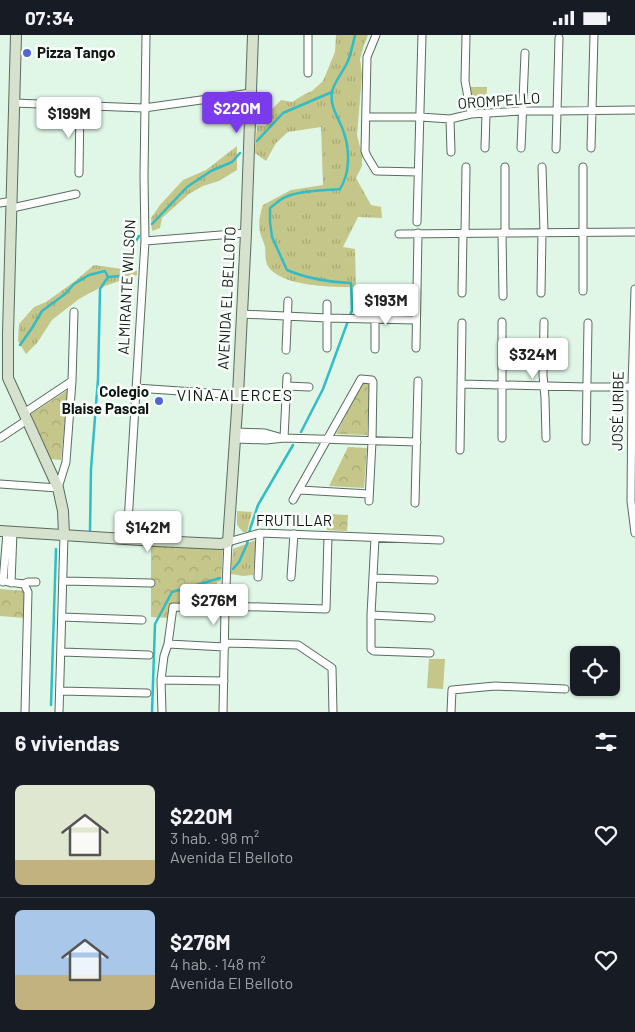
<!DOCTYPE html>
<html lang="es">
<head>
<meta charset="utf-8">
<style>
  :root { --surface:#171b24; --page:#20242c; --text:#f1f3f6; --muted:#9ea1a6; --line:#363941; --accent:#7c3aed }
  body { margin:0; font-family:Barlow,sans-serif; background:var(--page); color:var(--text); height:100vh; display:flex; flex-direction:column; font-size:19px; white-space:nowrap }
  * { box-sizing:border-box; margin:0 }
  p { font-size:16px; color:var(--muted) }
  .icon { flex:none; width:28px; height:28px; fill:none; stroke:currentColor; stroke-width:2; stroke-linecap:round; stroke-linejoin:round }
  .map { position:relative; height:677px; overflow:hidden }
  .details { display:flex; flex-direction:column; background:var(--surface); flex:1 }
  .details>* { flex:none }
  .buttons { position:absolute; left:570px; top:611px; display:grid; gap:10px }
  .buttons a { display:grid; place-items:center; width:50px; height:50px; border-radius:8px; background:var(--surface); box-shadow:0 1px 4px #0004; font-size:25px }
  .price { position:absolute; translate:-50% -42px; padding:0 11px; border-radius:5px; background:#fff; color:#222; font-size:16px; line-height:32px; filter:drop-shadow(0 1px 2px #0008) }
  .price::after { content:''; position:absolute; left:50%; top:30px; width:15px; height:11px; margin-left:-8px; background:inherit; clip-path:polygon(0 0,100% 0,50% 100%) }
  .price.active { background:var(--accent); color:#fff }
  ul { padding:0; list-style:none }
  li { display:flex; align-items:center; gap:15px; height:125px; padding:0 15px }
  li+li { border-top:1px solid var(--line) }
  li span { display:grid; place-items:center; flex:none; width:140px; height:100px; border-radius:8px; color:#555 }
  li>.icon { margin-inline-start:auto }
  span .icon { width:60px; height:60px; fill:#fffc; stroke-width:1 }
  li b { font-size:21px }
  h2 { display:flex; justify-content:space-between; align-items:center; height:60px; padding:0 15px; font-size:21px }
  .status { display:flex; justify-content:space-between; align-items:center; height:35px; padding:0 25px; background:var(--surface); direction:ltr }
  .status svg { height:14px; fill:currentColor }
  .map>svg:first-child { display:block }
  .grass { fill:url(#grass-tufts) }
  .park { fill:url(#park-crowns) }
  .garden { fill:#c5c689 }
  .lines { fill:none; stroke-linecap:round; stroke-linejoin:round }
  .stream { stroke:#32bcc6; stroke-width:2.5 }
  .street-casing { stroke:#596c5f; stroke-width:9 }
  .secondary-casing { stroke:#596c5f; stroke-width:12 }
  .street { stroke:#fff; stroke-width:7 }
  .secondary { stroke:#d6e1ce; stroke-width:10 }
  .poi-dot { fill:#5165db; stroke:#fafffc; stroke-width:2 }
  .labels { text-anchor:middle; stroke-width:5; stroke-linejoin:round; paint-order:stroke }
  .poi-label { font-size:15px; font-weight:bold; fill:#0f1712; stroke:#fafffc; text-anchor:start }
  .street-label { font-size:15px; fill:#0f1712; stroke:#fafffc }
  .neighbourhood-label { font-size:16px; letter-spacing:1px; fill:#0f1712; stroke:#fafffc }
</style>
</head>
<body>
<div class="status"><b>07:34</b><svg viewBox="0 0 49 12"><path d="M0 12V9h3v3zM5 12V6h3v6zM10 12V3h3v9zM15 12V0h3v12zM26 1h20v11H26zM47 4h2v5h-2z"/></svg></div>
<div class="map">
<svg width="635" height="677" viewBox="0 0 635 677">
  <defs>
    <pattern id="grass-tufts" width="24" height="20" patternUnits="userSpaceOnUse" patternTransform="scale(1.25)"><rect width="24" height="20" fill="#c5c689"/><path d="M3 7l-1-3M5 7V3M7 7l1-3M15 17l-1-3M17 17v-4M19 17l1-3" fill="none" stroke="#a8a975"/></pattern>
    <pattern id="park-crowns" width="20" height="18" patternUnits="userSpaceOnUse" patternTransform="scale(1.25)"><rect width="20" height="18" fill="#c5c689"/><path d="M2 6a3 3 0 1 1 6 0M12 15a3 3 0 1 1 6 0" fill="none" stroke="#a8a975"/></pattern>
  </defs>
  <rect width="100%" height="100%" fill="#e0f7e7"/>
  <!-- grass -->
  <path class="grass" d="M336 0H368L364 10 360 24 362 40 357 100 362 120V131L356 143 371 170 381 172 382 183 358 182 343 212 355 214 356 252C332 252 287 252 270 234 264 227 266 220 265 212 264 207 261 202 260 197 258 188 260 179 263 170L291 155 323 150 321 92 288 97 276 108 266 126 255 118 257 91H266L271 75 281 65 292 67 305 59 312 56 323 46 335 17Z
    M237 111V135L219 146 203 151 189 159 162 183 160 193 152 196 151 183 160 170 183 145 206 135Z
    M94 230 137 236V240L99 253 79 264 52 285 37 308 26 319 18 306 19 289 34 272 46 267 75 246Z
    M237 476 252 477 247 497H243L237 490Z
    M256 505 253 540 243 541 231 539 233 514Z"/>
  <!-- park -->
  <path class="park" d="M470 52H487L486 71 475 72Z
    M368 347 370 350 367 400 336 399 363 348Z
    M68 355 61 425 51 424 31 379Z
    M348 412 367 413 364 453 329 451Z
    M328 479 348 480 347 496 327 495Z
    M151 510 223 514 221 546 217 547V568L215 570 170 569 169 583 151 582Z
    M0 554 25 556V583L0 581Z"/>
  <!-- garden -->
  <path class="garden" d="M429 624H445L443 654 427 653Z"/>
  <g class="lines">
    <!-- stream -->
    <path class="stream" d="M257 106 283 78 332 57
      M152 189 187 152 211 136 232 127 240 118
      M20 310 32 293 42 276 65 259 74 249 89 240 105 236 108 242 121 241 131 234 133 211 139 201
      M301 397 323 354 352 275 351 248C329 247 308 244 287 235L272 202 270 187V173C273 171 276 168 280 165 295 155 322 156 340 154 350 138 350 116 344 98 340 85 329 71 332 57 333 49 344 35 348 26 351 18 353 9 355 0
      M90 495 91 434 98 344 100 254 108 242
      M233 534 239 527 247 509 250 494 258 470 293 410
      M51 670 56 514
      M152 677 155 589 172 557 220 543"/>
    <defs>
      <path id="street" d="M376 0 367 22 365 116 367 121 376 136 418 137
        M466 0 465 46 471 79
        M308 38V0
        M14 68 144 73 251 58
        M366 82H420L450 84 471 79 523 76H558L635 75
        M450 84 451 117
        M485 113 486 78
        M521 113 525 18
        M591 113 594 0
        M556 114 559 3
        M542 132 544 197
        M583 132V256
        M79 138 80 71
        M0 168 12 166
        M12 173 76 159
        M417 187 422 0
        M465 198 466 132
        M502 198 503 261
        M505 198V132
        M399 199 635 197
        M145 206 246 198
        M635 254 632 352 631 466 635 498
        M462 258 463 198
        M541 258 542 197
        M375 268V314
        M241 279 327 283 416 285
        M502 287V403
        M544 287 543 340 545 363 546 403
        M327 313V269
        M416 313 418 198
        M286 315 288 266
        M461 349 587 352H632
        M287 351 309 352
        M136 353 238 360
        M24 378 72 346
        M236 397 265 398 279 402
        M0 403 27 385
        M284 403 287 342
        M235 404 266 405 284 403 417 407
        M586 406 588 288
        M460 415 462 288
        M0 449 58 453 66 427 72 346 74 277
        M300 455 369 459
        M293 465 361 344 372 345 373 347 372 406 369 466
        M415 468 418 346
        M375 503 371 580V614L374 616 430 618
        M127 504 145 206 144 141 146 0
        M258 542 260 498
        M291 542 294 499
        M373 543 434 545
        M64 546 151 548
        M3 547 7 497
        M8 547 24 549 28 547H36
        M11 548 13 497
        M24 549 28 557 25 677
        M226 571 326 574 328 501
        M371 580 431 583
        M62 582 142 585
        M225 608 298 610 332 633 333 677
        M168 609 225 612
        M62 617 149 620
        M161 645 224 646
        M60 656 147 658
        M59 677 64 500
        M162 677 161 645 164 621 168 609 173 572 225 574
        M223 677 225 574 228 507 260 498 440 505
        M451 677 452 655 495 651 565 654"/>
      <path id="secondary" d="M16 0 8 299V343L58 453 63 476 64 500
        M0 496 156 506 221 509 228 507 238 360 246 198 253 0"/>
    </defs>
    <!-- street casing -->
    <use href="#street" class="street-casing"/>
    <!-- secondary casing -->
    <use href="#secondary" class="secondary-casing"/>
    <!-- street -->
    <use href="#street" class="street"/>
    <!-- secondary -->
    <use href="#secondary" class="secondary"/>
  </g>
  <!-- markers -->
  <g class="poi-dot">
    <circle cx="27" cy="18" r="5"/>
    <circle cx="159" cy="366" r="5"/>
  </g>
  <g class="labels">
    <!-- poi labels -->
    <g class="poi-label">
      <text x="37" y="23">Pizza Tango</text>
      <text x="149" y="362" text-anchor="end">Colegio<tspan x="149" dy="17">Blaise Pascal</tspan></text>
    </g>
    <!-- street labels -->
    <g class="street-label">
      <text transform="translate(499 66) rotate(-4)" y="5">OROMPELLO</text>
      <text transform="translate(127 252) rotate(-87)" y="5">ALMIRANTE WILSON</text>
      <text transform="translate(227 263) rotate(-87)" y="5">AVENIDA EL BELLOTO</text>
      <text transform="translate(618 376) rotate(-89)" y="5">JOSÉ URIBE</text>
      <text x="294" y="491">FRUTILLAR</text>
    </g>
    <!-- neighbourhood labels -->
    <g class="neighbourhood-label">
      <text x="235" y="366">VIÑA ALERCES</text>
    </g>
  </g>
</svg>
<div class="buttons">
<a><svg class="icon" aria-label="locate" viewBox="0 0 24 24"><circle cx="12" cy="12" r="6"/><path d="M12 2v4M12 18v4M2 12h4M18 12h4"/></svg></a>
</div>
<b class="price active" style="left:237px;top:99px">$220M</b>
<b class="price" style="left:69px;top:104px">$199M</b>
<b class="price" style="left:386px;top:291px">$193M</b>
<b class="price" style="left:533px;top:345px">$324M</b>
<b class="price" style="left:148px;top:518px">$142M</b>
<b class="price" style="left:214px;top:591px">$276M</b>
</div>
<section class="details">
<h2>6 viviendas<svg class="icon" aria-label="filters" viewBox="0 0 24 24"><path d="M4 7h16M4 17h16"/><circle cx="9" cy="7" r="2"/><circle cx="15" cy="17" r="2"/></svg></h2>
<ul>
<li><span style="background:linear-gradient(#dfe7d0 75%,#c2b280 0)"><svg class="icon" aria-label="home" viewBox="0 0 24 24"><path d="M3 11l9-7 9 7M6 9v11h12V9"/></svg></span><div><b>$220M</b><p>3 hab. · 98 m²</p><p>Avenida El Belloto</p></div><svg class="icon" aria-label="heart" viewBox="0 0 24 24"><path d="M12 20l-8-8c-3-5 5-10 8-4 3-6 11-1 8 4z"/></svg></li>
<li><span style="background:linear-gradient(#a9c7e8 65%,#c2b280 0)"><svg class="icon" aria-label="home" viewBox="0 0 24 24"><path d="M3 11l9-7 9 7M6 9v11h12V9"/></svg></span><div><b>$276M</b><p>4 hab. · 148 m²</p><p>Avenida El Belloto</p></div><svg class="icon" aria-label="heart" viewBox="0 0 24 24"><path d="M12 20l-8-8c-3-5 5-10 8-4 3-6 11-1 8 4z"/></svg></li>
</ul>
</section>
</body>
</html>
